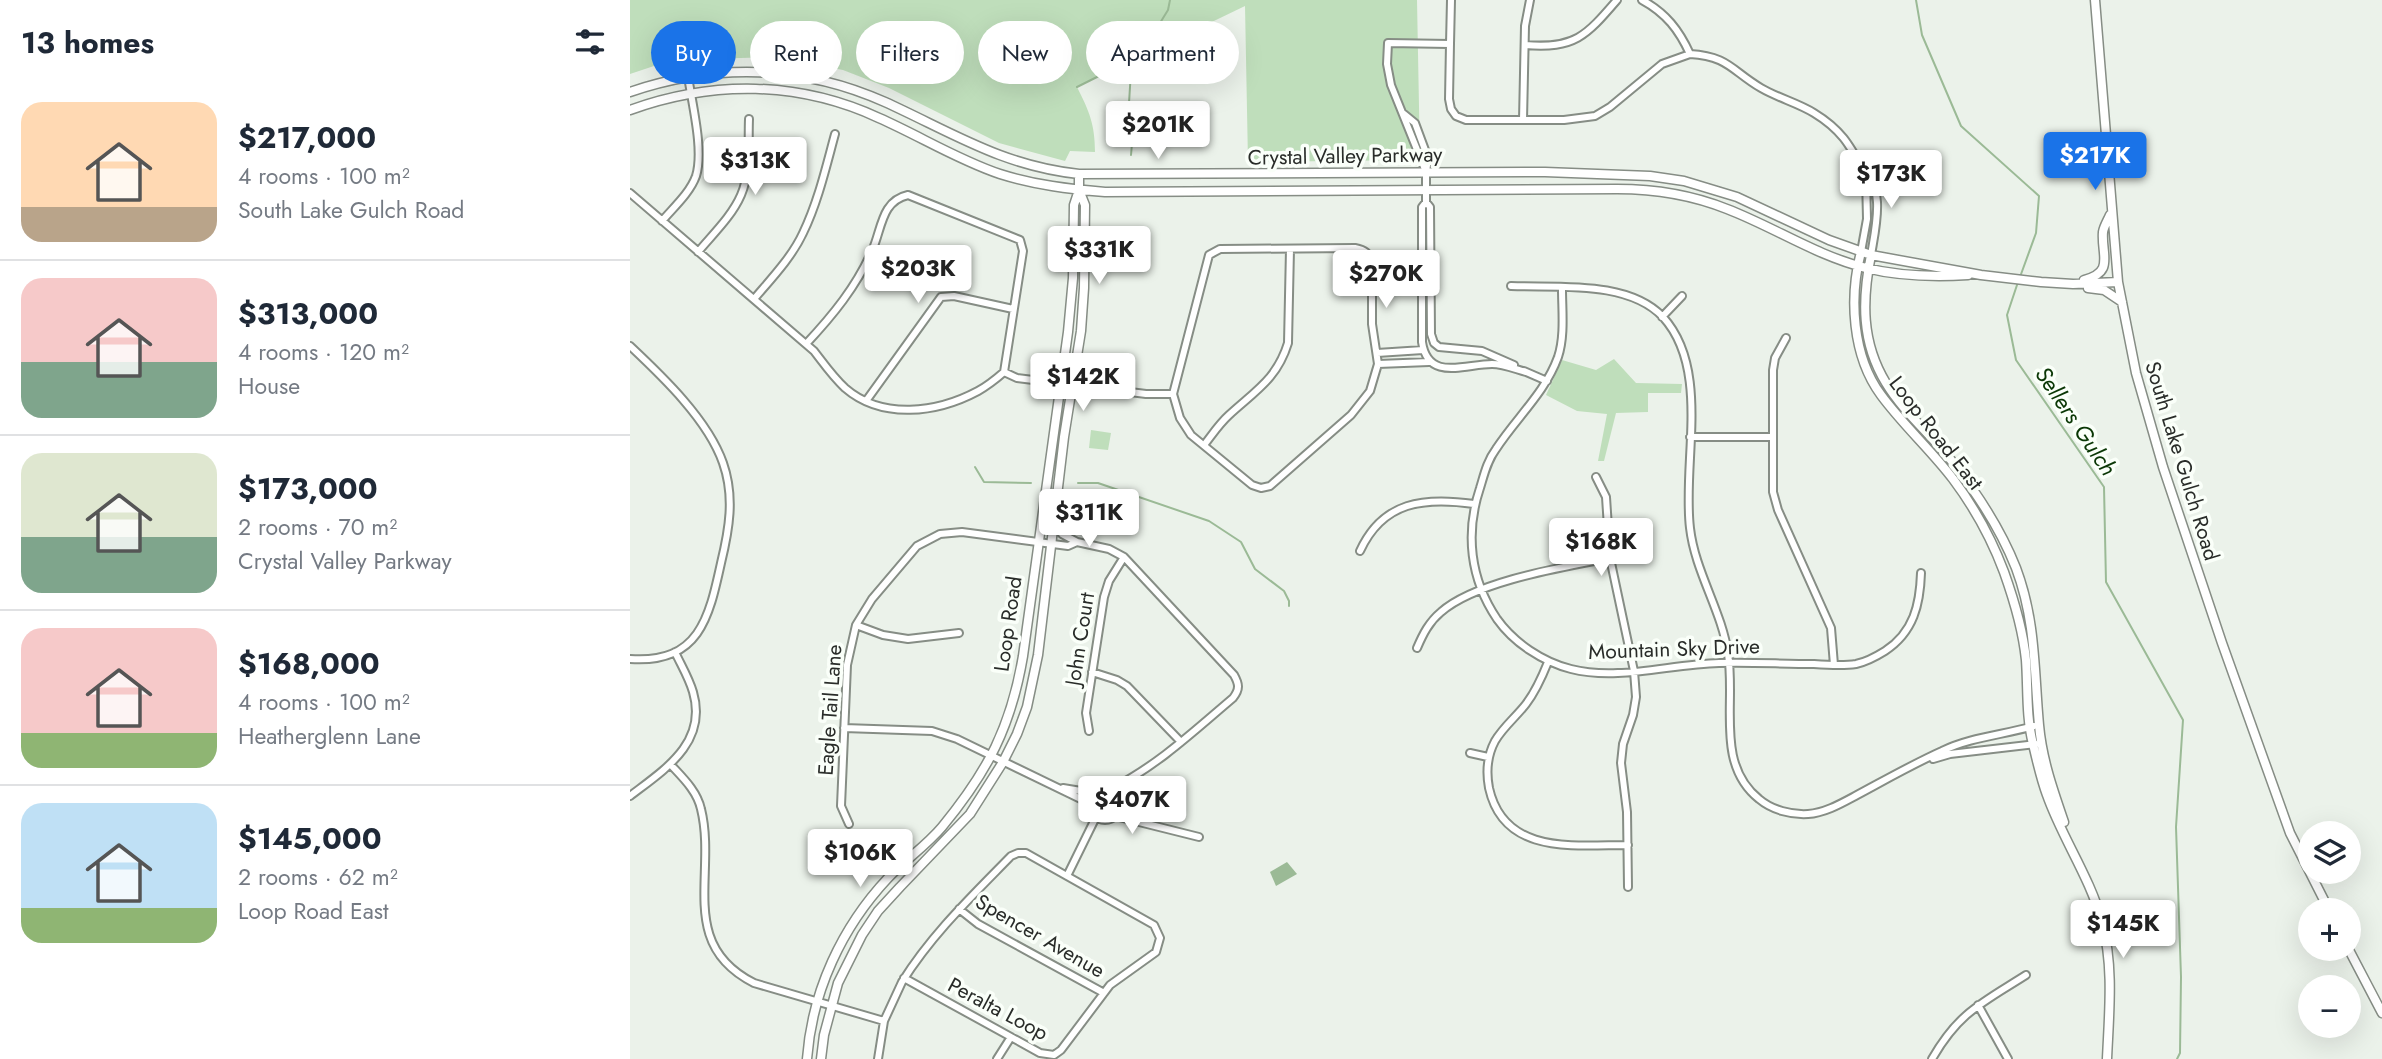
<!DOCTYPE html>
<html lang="en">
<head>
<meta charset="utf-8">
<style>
  :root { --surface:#fff; --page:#f6f6f7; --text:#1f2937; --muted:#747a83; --line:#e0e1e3; --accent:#1a73e8 }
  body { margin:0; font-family:Jost,sans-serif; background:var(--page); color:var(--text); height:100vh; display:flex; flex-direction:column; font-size:26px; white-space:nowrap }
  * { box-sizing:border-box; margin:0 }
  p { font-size:23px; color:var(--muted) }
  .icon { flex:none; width:38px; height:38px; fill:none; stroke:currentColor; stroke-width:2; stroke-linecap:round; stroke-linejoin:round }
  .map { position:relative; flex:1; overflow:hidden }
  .panel { display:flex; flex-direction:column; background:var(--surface); width:630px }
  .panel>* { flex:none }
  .guide { position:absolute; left:21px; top:21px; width:665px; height:63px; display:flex; gap:14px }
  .controls { position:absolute; left:1668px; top:821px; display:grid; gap:14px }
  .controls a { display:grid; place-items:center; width:63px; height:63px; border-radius:50%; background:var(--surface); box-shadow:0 7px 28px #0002; font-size:35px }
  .price { position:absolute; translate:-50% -60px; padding:0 16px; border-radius:7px; background:#fff; color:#222; font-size:23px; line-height:46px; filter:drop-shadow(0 2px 4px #0008) }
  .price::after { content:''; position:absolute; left:50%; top:42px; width:21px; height:16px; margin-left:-10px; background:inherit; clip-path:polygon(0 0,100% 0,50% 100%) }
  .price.current { background:var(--accent); color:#fff }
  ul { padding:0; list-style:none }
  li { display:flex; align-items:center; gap:21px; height:175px; padding:0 21px }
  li+li { border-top:2px solid var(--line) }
  li span { display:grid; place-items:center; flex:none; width:196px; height:140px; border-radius:21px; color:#555 }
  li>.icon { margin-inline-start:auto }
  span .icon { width:84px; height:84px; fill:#fffc; stroke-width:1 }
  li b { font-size:30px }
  h2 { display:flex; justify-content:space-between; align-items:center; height:84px; padding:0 21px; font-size:30px }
  .pill { padding:0 24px; border-radius:32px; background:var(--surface); box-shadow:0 7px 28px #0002; font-size:24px; line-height:63px }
  .pill.current { background:var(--accent); color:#fff }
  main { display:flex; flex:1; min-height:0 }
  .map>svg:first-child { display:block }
  .green { fill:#bfdebb }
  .water { fill:#9bba96 }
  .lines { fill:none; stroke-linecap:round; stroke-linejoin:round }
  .stream { stroke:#9bba96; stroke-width:2 }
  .street-casing { stroke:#868d85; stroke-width:10 }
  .secondary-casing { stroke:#868d85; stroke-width:11 }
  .street { stroke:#fff; stroke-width:6 }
  .secondary { stroke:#fff; stroke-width:8 }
  .labels { text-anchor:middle; stroke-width:7; stroke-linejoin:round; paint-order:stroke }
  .street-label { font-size:21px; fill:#292c29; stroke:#fafff9 }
  .water-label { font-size:23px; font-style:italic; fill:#0a3705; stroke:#fafff9 }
</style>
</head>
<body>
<main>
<section class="panel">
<h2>13 homes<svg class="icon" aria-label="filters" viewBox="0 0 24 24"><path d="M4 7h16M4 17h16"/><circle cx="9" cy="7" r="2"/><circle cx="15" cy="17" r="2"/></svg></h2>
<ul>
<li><span style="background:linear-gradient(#ffd9b3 75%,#b9a48a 0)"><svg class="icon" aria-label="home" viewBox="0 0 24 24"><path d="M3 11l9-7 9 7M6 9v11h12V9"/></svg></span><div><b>$217,000</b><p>4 rooms · 100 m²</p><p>South Lake Gulch Road</p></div></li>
<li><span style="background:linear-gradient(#f6c9c9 60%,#7fa58c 0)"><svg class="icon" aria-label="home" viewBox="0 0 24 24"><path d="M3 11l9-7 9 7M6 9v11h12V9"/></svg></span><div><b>$313,000</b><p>4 rooms · 120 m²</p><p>House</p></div></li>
<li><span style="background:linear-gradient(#dfe7d0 60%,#7fa58c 0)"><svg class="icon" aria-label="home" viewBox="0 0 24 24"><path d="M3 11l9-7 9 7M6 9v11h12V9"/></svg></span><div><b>$173,000</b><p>2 rooms · 70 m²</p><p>Crystal Valley Parkway</p></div></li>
<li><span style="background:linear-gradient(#f6c9c9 75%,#8fb573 0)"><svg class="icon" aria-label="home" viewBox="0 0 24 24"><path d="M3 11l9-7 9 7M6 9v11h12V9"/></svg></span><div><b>$168,000</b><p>4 rooms · 100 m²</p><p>Heatherglenn Lane</p></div></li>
<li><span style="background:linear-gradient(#bfe0f5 75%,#8fb573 0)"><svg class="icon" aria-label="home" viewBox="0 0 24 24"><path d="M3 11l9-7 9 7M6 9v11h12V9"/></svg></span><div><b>$145,000</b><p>2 rooms · 62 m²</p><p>Loop Road East</p></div></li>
</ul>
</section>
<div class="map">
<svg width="1752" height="1059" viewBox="0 0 1752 1059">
  <rect width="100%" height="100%" fill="#ebf2ea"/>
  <!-- green -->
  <path class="green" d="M0 0H787L790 160 618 162 615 6 447 87C459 111 465 124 465 152L440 151 435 161 369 143 259 88 213 70 143 57 80 59 61 49 39 51 30 64 0 74Z
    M984 359 1006 383 1052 384 1051 393H1018V412L986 413 974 461H968L977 414 947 411 916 395 932 360 966 370Z
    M461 430 481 433 478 450 459 448Z"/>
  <!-- water -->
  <path class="water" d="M657 862 667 874 646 886 640 872Z"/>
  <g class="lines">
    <!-- stream -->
    <path class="stream" d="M1286 0 1292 35 1331 126 1409 196 1406 233 1390 277
      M447 87 499 61
      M501 155 503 132 499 103 502 55 530 23 538 10 540 0
      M1388 282 1377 315 1386 360 1474 487 1476 582 1553 720 1546 827 1551 977 1550 1053 1547 1059
      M345 467 354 482 401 483
      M448 483H468L579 521 611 542 625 569 654 591 659 601V606"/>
    <defs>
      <path id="street" d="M1012 0C1036 13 1049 30 1060 54 1098 56 1102 71 1131 88 1148 98 1168 103 1184 113 1212 130 1220 146 1235 173 1241 185 1246 186 1247 202 1248 220 1244 237 1241 255
        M820 44 821 0
        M895 45C945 49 956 36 987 0
        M774 114 785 123 798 158 796 172V202L792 207V342C798 382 835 364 862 364 873 364 885 369 896 372
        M893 120 895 26 900 0
        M796 172 761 85 757 64 758 43 820 44 819 99 821 109 826 116 836 120H934L965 116 980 107 1032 64 1060 54
        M0 193 184 351C194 364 203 377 215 388 252 420 307 413 348 391 357 386 366 379 374 372L393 251 390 240 278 195C251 201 252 229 242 251 226 287 203 315 176 344
        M796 202 800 207 801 334 804 343 809 347 852 351 884 365
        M32 221C43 208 60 193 66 176 74 150 62 104 58 76
        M725 248C735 250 739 253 742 262V324L748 364 740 391 721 415 640 486 631 488 622 485 561 435 550 418 543 394 579 255 590 249Z
        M68 252C83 234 102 216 111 195 121 172 118 143 119 119
        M1231 252 1237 219 1236 177
        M881 286C929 288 998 280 1033 317 1081 370 1052 462 1060 528 1065 572 1092 611 1098 654 1106 703 1085 764 1129 799 1142 810 1161 815 1178 814 1195 813 1212 803 1227 795 1255 780 1283 764 1312 751 1341 737 1373 735 1404 726
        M932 289C932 310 935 336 928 357 915 393 886 418 866 449 857 461 854 475 850 488 835 533 840 579 867 619 884 643 913 662 941 669 988 681 1040 664 1089 663 1120 662 1152 664 1184 664 1198 665 1213 666 1226 664 1236 662 1247 656 1255 651 1284 632 1290 604 1291 573
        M124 299C141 279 162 257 173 233 188 202 196 167 205 134
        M1032 317 1052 296
        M1156 338 1145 358 1143 370V492L1148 510 1201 628 1204 665
        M0 346C33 377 78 420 93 463 105 497 99 530 91 563 79 618 69 664 0 659
        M747 353 793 350
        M748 364 799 362
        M894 371 917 381
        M374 372 387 378 516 394H543
        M236 401 311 297 324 296 383 309
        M1060 437H1143
        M574 445C582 435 589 424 599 415 625 391 647 379 658 343L660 249
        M966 477 976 497 980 558 1004 671 1006 697 1003 715 993 744 991 763 997 812 998 887
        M447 542 479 549 494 557 604 675C609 684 610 689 603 698 564 731 527 766 481 789
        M730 551C753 501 794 497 844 504
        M226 625 253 635 278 639 329 633
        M787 648C793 634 799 622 811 612 846 581 934 567 980 558
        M918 662C912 677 906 691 896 704 886 717 873 727 865 741 857 756 856 772 859 788 874 856 946 845 998 845
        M462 672 487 680 497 686 551 742
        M214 728 302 731 327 739 459 803
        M459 731 456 713 474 597 479 581 494 557
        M840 753 858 757
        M1303 759 1320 754 1406 744
        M41 765C53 778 67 791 71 809 87 874 47 944 124 983L254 1021
        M433 788 463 793
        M459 804a16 16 0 1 1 32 0a16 16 0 1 1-32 0Z
        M0 796C34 770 78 743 63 692 59 678 51 665 45 652
        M490 799 505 778
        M490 809 516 822
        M485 816 569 837
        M219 824 211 806 217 665 226 625 242 599 287 546 310 534 332 532 438 546 447 542 432 534 424 523
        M437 876 466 817
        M329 909 348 924 474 993
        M1348 1005 1378 1059
        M248 1059 254 1021 272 982C302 934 342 896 381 856L388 853H396L524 925 530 938 526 952 480 985 431 1050 424 1055 410 1053 274 978
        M367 1059 381 1037
        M1302 1059C1329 1012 1352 1003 1396 975"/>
      <path id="secondary" d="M1465 0 1488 282 1506 373 1533 467 1592 643 1660 833 1699 910
        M0 92C85 63 173 65 255 102 323 133 373 166 449 174L915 172 1020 176 1054 181 1107 197 1199 240 1241 255 1351 275 1411 282 1443 284 1488 282
        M0 110C83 80 169 81 249 118 290 136 328 160 370 174 405 185 439 189 475 192L987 189C1025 189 1062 195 1097 209 1144 227 1187 256 1236 268 1268 276 1304 277 1338 275
        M1231 252C1219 297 1222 356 1251 395 1273 425 1301 450 1323 479 1344 507 1362 540 1374 572 1384 600 1393 630 1396 660 1398 688 1396 717 1403 744 1407 761 1411 779 1417 795 1432 838 1460 877 1472 922 1484 967 1479 1013 1477 1059
        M1241 255C1232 300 1231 342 1256 383 1274 413 1303 436 1324 464 1349 496 1371 530 1386 568 1406 621 1404 671 1409 725 1412 759 1423 790 1434 822
        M1454 280C1485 272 1471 255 1473 232 1474 226 1478 220 1480 215
        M1458 288 1474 290 1492 302
        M1718 948 1752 1013
        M177 1059C182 991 212 927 258 878 275 860 296 846 312 827 358 771 381 727 393 656L438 332 443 278 444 205 449 190V174
        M191 1059 194 1035 208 983 232 935 248 911 270 887 340 814 373 762 387 734 397 707 408 655 434 437 451 331 454 288 455 205 449 190"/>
    </defs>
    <!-- street casing -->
    <use href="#street" class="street-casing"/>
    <!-- secondary casing -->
    <use href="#secondary" class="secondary-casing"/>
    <!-- street -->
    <use href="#street" class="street"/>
    <!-- secondary -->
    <use href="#secondary" class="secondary"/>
  </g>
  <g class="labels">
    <!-- street labels -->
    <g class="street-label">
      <text transform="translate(715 156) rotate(-1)" y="7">Crystal Valley Parkway</text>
      <text transform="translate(1306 433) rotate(52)" y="7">Loop Road East</text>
      <text transform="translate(1552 461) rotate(73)" y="7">South Lake Gulch Road</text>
      <text transform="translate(378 624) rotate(-82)" y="7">Loop Road</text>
      <text transform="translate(450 639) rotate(-81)" y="7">John Court</text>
      <text transform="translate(1044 649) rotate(-2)" y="7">Mountain Sky Drive</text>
      <text transform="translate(200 710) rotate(-86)" y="7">Eagle Tail Lane</text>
      <text transform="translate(410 936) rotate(30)" y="7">Spencer Avenue</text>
      <text transform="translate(368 1009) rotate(28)" y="7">Peralta Loop</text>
    </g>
    <!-- water labels -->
    <g class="water-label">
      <text transform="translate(1446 421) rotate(56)" y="8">Sellers Gulch</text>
    </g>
  </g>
</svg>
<div class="controls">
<a><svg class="icon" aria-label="layers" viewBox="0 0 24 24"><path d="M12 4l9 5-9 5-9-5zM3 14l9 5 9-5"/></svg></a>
<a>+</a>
<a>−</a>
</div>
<b class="price" style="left:528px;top:161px">$201K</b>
<b class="price current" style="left:1465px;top:192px">$217K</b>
<b class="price" style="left:125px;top:197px">$313K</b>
<b class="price" style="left:1261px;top:210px">$173K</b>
<b class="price" style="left:469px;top:286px">$331K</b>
<b class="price" style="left:288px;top:305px">$203K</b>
<b class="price" style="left:756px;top:310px">$270K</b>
<b class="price" style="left:453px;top:413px">$142K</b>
<b class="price" style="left:459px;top:549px">$311K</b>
<b class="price" style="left:971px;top:578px">$168K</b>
<b class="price" style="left:502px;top:836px">$407K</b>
<b class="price" style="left:230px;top:889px">$106K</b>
<b class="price" style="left:1493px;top:960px">$145K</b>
<div class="guide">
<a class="pill current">Buy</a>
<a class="pill">Rent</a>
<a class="pill">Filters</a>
<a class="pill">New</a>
<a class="pill">Apartment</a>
</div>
</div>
</main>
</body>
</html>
